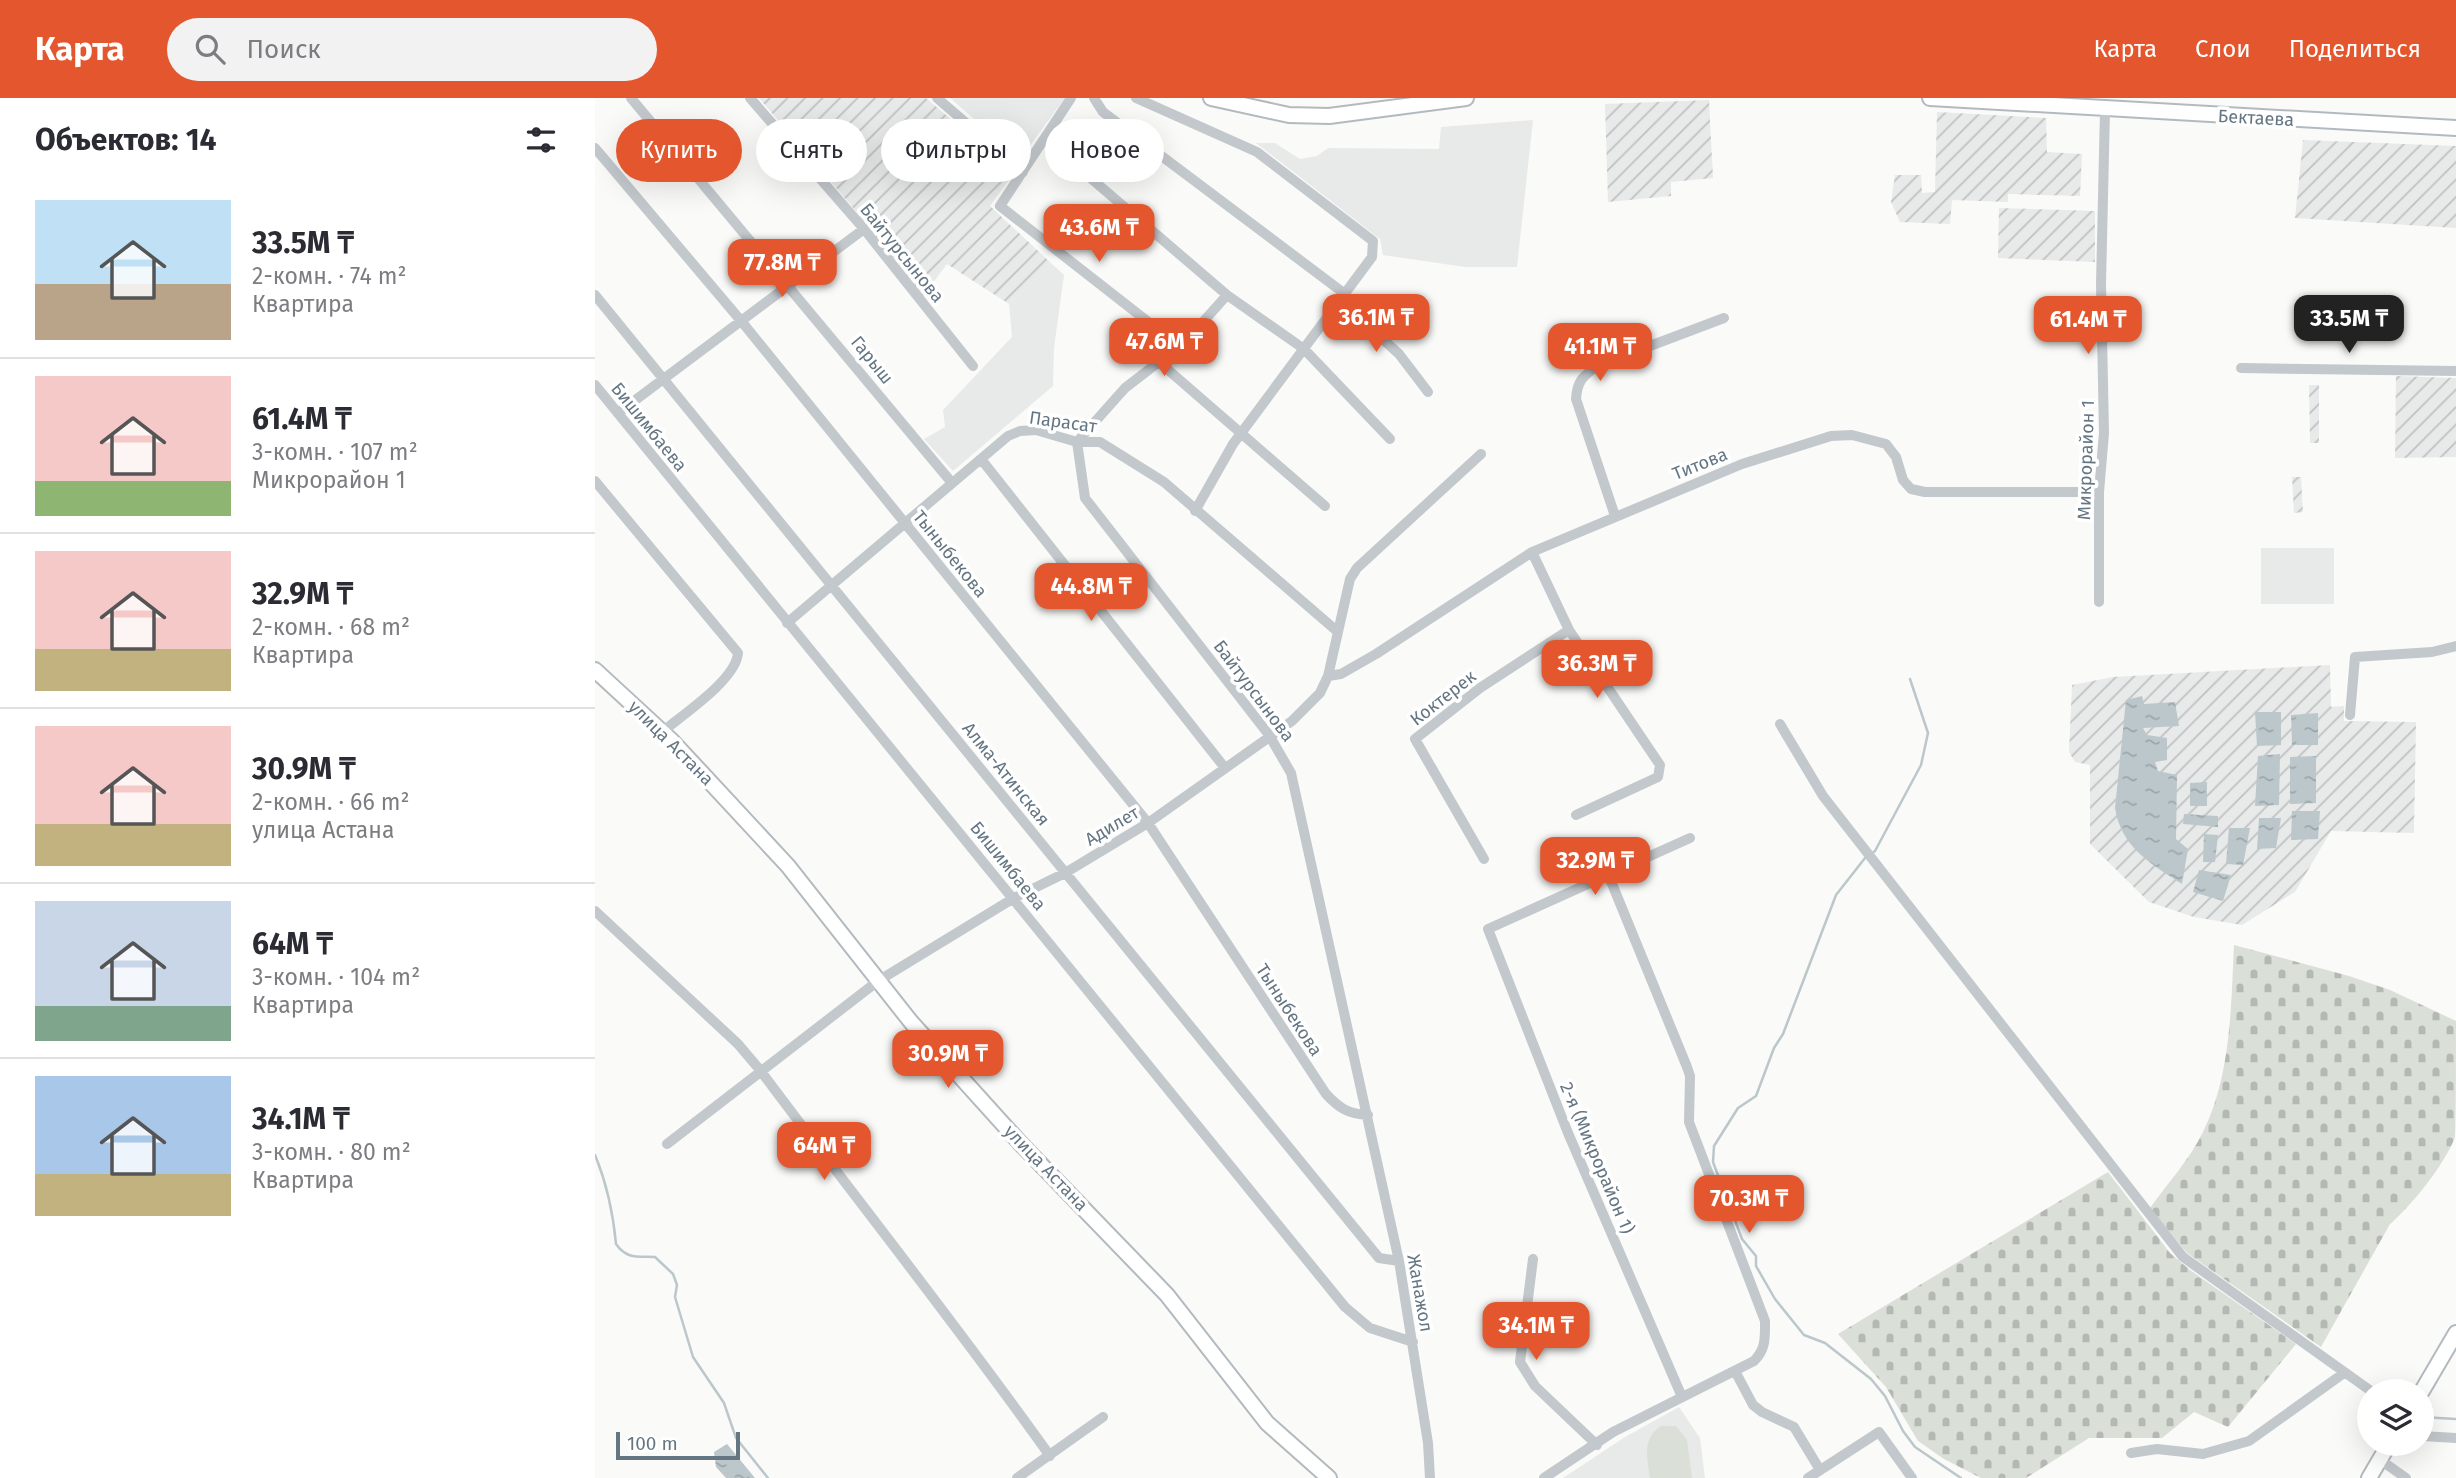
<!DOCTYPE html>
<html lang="ru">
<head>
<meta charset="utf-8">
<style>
  :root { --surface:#fff; --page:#f2f2f3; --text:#2b2b33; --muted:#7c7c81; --line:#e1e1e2; --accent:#e4572e }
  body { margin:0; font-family:"Fira Sans",sans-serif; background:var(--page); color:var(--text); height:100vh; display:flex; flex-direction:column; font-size:26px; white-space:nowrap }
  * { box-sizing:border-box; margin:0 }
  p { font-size:23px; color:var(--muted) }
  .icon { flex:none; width:38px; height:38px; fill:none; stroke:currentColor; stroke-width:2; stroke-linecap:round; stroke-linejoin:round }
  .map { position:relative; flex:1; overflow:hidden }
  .panel { display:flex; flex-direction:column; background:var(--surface); width:595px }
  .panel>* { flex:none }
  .hud { position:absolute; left:21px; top:21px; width:665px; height:63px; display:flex; gap:14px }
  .fabs { position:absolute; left:1762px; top:1281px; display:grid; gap:14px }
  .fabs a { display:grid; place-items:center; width:77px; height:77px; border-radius:50%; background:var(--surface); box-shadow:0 7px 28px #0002; font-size:35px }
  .scale { position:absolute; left:21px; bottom:18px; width:124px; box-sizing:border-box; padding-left:7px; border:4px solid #657683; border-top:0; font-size:19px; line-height:24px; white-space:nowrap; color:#657683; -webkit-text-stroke:5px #fff; paint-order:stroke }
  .price { position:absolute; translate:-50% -60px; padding:0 16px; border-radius:14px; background:var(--accent); color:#fff; font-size:23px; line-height:46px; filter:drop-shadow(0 2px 4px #0008) }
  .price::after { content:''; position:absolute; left:50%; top:42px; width:21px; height:16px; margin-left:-10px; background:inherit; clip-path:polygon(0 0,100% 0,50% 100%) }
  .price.active { background:#222; color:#fff }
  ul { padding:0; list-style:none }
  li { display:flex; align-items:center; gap:21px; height:175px; padding:0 35px }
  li+li { border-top:2px solid var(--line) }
  li span { display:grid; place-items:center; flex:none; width:196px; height:140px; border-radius:0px; color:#555 }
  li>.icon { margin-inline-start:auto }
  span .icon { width:84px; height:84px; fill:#fffc; stroke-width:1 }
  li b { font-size:30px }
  h2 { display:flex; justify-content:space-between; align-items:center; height:84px; padding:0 35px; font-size:30px }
  .pill { padding:0 24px; border-radius:32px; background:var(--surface); box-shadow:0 7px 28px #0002; font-size:24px; line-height:63px }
  .pill.active { background:var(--accent); color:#fff }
  header { display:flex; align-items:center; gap:42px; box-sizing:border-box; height:98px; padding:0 35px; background:var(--accent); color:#fff }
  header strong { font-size:33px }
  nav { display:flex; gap:38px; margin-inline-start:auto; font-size:24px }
  .search { width:490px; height:63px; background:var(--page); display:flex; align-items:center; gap:18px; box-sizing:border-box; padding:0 24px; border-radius:38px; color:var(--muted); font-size:26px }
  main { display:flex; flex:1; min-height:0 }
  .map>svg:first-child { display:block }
  .built { fill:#e8e9e9 }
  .industrial { fill:url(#industrial-furrows) }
  .green { fill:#dadfd7 }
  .cemetery { fill:url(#cemetery-stones) }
  .water { fill:url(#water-ripples) }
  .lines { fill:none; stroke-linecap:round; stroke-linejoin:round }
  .stream { stroke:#bbc7cb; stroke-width:2.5 }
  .secondary-casing { stroke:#b3babf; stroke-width:18 }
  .street { stroke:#c3c8cc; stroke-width:10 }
  .secondary { stroke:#fff; stroke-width:14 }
  .labels { text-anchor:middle; stroke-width:7; stroke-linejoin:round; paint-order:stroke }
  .street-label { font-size:18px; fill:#657683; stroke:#fff }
</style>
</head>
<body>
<header>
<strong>Карта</strong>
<div class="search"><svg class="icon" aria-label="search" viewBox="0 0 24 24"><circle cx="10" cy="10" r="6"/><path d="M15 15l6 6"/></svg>Поиск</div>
<nav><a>Карта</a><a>Слои</a><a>Поделиться</a></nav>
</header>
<main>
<section class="panel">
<h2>Объектов: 14<svg class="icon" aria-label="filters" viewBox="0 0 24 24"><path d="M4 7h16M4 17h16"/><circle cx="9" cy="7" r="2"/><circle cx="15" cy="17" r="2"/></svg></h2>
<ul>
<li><span style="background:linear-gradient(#bfe0f5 60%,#b9a48a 0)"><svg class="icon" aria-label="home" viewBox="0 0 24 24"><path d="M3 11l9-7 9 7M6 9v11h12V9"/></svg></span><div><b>33.5M ₸</b><p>2-комн. · 74 m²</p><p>Квартира</p></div></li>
<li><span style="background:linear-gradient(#f6c9c9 75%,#8fb573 0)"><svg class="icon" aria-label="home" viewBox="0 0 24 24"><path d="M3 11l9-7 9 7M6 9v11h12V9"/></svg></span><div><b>61.4M ₸</b><p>3-комн. · 107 m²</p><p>Микрорайон 1</p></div></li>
<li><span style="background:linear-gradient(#f6c9c9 70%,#c2b280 0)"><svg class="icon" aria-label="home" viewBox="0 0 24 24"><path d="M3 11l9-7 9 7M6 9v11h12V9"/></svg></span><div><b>32.9M ₸</b><p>2-комн. · 68 m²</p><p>Квартира</p></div></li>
<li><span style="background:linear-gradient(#f6c9c9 70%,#c2b280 0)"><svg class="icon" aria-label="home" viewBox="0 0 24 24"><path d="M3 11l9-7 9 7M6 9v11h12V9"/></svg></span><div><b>30.9M ₸</b><p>2-комн. · 66 m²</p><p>улица Астана</p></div></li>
<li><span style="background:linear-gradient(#c9d6e8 75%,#7fa58c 0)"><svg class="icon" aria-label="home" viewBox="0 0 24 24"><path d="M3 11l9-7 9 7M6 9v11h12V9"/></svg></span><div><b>64M ₸</b><p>3-комн. · 104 m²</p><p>Квартира</p></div></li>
<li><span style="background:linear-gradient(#a9c7e8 70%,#c2b280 0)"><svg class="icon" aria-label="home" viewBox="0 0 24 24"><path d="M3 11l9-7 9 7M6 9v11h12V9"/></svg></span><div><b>34.1M ₸</b><p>3-комн. · 80 m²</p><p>Квартира</p></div></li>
</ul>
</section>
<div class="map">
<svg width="1861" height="1380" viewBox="0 0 1861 1380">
  <defs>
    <pattern id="industrial-furrows" width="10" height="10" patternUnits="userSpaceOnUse" patternTransform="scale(1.75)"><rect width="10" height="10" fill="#e8e9e9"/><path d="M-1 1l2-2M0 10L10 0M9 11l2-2" fill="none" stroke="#c0c1c2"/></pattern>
    <pattern id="cemetery-stones" width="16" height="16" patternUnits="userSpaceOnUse" patternTransform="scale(1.75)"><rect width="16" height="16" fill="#dadfd7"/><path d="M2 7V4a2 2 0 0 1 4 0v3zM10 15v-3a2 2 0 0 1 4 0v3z" fill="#b4b9b4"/></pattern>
    <pattern id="water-ripples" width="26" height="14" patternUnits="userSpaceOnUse" patternTransform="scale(1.75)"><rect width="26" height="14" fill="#bbc7cb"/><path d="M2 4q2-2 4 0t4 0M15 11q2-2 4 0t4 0" fill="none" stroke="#9ca6aa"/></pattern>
  </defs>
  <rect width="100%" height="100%" fill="#fafaf8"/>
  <!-- built -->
  <path class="built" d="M355 0H470L425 61Z
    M938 22 922 169H870L788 157 785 141 661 45H680L705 61 722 58 733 50 844 51 846 29Z
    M457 166 469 177 459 250 458 288 358 373 329 341 350 329 348 312 417 239 414 206Z
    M1666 450H1739V506H1666Z
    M1084 1309 1105 1340 1110 1380H968L1030 1339Z"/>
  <!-- industrial -->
  <path class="industrial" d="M164 0H331L419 75 395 108 457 166 414 206 352 166 328 198 255 106Z
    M1114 2 1118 80 1076 84V98L1013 104 1010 6Z
    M1342 14 1451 20 1452 54 1487 56 1485 98 1413 96V104L1357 102 1355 126 1305 124 1296 104 1300 77H1326L1327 95 1340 94Z
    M1708 42 1861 48V130L1700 120Z
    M1404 110 1500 113V164L1403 160Z
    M1801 278 1861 280V359L1800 360Z
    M1714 287H1724V345H1715Z
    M1697 379H1706L1708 414 1699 415Z
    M1735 567 1736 609 1749 608V623L1821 624 1819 735 1736 733 1700 794 1647 827 1599 819 1554 804 1495 746V667L1480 664 1474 654 1477 587 1518 579Z"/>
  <!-- green -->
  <path class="green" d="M1066 1328H1081L1092 1342 1097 1380H1055C1053 1360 1046 1341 1066 1328Z"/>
  <!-- cemetery -->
  <path class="cemetery" d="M1639 847 1754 878 1795 892 1861 923C1861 946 1861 1022 1860 1039 1850 1066 1817 1107 1795 1126L1726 1249 1592 1155 1555 1110C1572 1086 1595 1061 1608 1034 1636 978 1636 908 1639 847Z
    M1513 1074 1575 1155 1595 1172 1701 1246 1633 1329 1599 1314 1567 1340H1494L1431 1380H1386L1349 1361 1323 1343 1291 1289 1243 1236Z"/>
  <!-- water -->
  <path class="water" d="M1547 598 1549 606 1580 604 1584 628 1548 630 1552 637 1572 640V662L1560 664 1563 673 1582 677 1581 741 1593 751 1587 786C1556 766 1526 749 1520 710L1531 602Z
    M1660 614H1686V647L1662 648Z
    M1723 615V647H1697L1696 617Z
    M1685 656 1684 707 1660 708 1663 658Z
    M1721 658V705L1695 706V659Z
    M1612 684V708H1595V685Z
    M1697 713H1725L1723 741 1696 742Z
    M1589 716 1623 718V729L1588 726Z
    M1664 720H1686L1681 750 1662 751Z
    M1634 730H1655L1648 767 1631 766Z
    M1609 736 1623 737 1620 764H1608Z
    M1604 772 1636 777 1628 803 1598 794Z
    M132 1346 160 1380H131L121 1369 119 1354Z"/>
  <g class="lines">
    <!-- stream -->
    <path class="stream" d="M1276 756 1280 753 1326 667 1333 635 1315 581
      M1270 760 1241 797 1188 936 1179 950 1161 998 1143 1010 1119 1048 1118 1064 1147 1141 1161 1158V1168L1180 1201 1209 1237 1230 1245 1276 1281 1290 1298 1308 1333 1320 1349 1366 1380
      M0 1057C12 1086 18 1114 21 1146 32 1162 44 1158 60 1159L78 1176 82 1187 80 1199 98 1259 129 1305 141 1340 173 1380
      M1827 1319 1861 1321"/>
    <defs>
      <path id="secondary" d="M616 0 694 17 734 18 871 0
        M1335 0 1861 30
        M0 572 77 643 193 768 316 924 426 1046 572 1197 672 1325 734 1380
        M1827 1293 1861 1235
        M1774 1380 1794 1346"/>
    </defs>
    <!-- secondary casing -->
    <use href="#secondary" class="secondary-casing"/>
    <!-- street -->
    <path class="street" d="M36 0 357 385
      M155 0 269 131 378 268
      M342 0 428 74
      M476 0 405 108 584 248
      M499 0 508 14 750 196
      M541 0 662 54 778 143 777 159 638 346 600 413
      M450 41 632 197 709 251 795 341
      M0 50 147 224 553 725 731 996C744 1010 753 1016 773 1017
      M0 197 784 1160 804 1163
      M745 202 804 256 833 294
      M564 264 730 408
      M1646 270 1861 273
      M0 287 750 1209 775 1230 818 1244
      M23 315 269 131
      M482 344 490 400 674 637 696 675 804 1163 833 1345 835 1380
      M482 344 530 290 591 243 632 197
      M386 361 630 670
      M0 383 143 555C141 582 87 617 67 634
      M1020 418 981 301C982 283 988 278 1002 268L1129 220
      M937 454 974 532 1065 667 1063 679 981 717
      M1504 504V394L1509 335 1506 186 1510 12
      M192 525 413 338 425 333 441 332 482 344H505L569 384 743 534
      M733 578 746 576 781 556 937 454 1147 366 1236 338 1257 337 1291 346 1301 359 1308 382 1316 391 1330 394H1504
      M1755 617 1760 559 1837 554 1861 548
      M1185 626 1228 698 1588 1159 1776 1293
      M889 761 820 641 885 590 974 532
      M0 813 143 946 165 972C261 1101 362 1227 455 1358
      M72 1046 283 883 419 800 470 775 553 725 697 623 725 595 733 578 755 481 762 470 886 356
      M938 1161 925 1264 940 1288 1002 1347
      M1140 1273 1158 1307 1167 1314 1199 1329 1225 1372
      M1087 1299 973 1035 893 831 1095 740
      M1827 1338 1861 1340
      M1536 1355 1562 1351 1608 1356 1654 1343 1749 1275
      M1784 1361 1811 1380
      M422 1380 508 1319
      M949 1380 1018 1334 1159 1263C1171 1251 1170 1240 1170 1223L1094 1024 1095 978 1092 969 1013 776
      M1213 1380 1284 1334 1317 1380"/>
    <!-- secondary -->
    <use href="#secondary" class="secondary"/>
  </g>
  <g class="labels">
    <!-- street labels -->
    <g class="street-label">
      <text transform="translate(1661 20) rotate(3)" y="6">Бектаева</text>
      <text transform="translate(307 155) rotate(51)" y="6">Байтурсынова</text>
      <text transform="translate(277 262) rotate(51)" y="6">Гарыш</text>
      <text transform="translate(468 324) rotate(8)" y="6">Парасат</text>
      <text transform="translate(54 329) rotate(51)" y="6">Бишимбаева</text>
      <text transform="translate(1491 362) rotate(-88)" y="6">Микрорайон 1</text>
      <text transform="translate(1105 366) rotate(-22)" y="6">Титова</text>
      <text transform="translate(355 456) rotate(51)" y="6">Тыныбекова</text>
      <text transform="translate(659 593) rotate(53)" y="6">Байтурсынова</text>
      <text transform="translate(848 600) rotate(-38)" y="6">Коктерек</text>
      <text transform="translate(76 645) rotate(45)" y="6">улица Астана</text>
      <text transform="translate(411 676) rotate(51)" y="6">Алма-Атинская</text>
      <text transform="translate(517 728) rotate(-31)" y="6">Адилет</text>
      <text transform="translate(413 768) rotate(51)" y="6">Бишимбаева</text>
      <text transform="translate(694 912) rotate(57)" y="6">Тыныбекова</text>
      <text transform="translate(1002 1060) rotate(67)" y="6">2-я (Микрорайон 1)</text>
      <text transform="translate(451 1070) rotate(46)" y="6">улица Астана</text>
      <text transform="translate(825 1195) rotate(80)" y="6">Жанажол</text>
    </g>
  </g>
</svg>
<div class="fabs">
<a><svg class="icon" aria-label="layers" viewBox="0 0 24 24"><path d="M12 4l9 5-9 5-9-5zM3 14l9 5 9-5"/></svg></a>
</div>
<div class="scale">100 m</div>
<b class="price" style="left:504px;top:166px">43.6M ₸</b>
<b class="price" style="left:187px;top:201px">77.8M ₸</b>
<b class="price" style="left:781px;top:256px">36.1M ₸</b>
<b class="price active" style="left:1754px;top:257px">33.5M ₸</b>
<b class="price" style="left:1493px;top:258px">61.4M ₸</b>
<b class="price" style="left:569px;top:280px">47.6M ₸</b>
<b class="price" style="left:1005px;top:285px">41.1M ₸</b>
<b class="price" style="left:496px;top:525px">44.8M ₸</b>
<b class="price" style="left:1002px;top:602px">36.3M ₸</b>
<b class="price" style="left:1000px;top:799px">32.9M ₸</b>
<b class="price" style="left:353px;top:992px">30.9M ₸</b>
<b class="price" style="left:229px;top:1084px">64M ₸</b>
<b class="price" style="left:1154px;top:1137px">70.3M ₸</b>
<b class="price" style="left:941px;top:1264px">34.1M ₸</b>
<div class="hud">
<a class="pill active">Купить</a>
<a class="pill">Снять</a>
<a class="pill">Фильтры</a>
<a class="pill">Новое</a>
</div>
</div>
</main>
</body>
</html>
